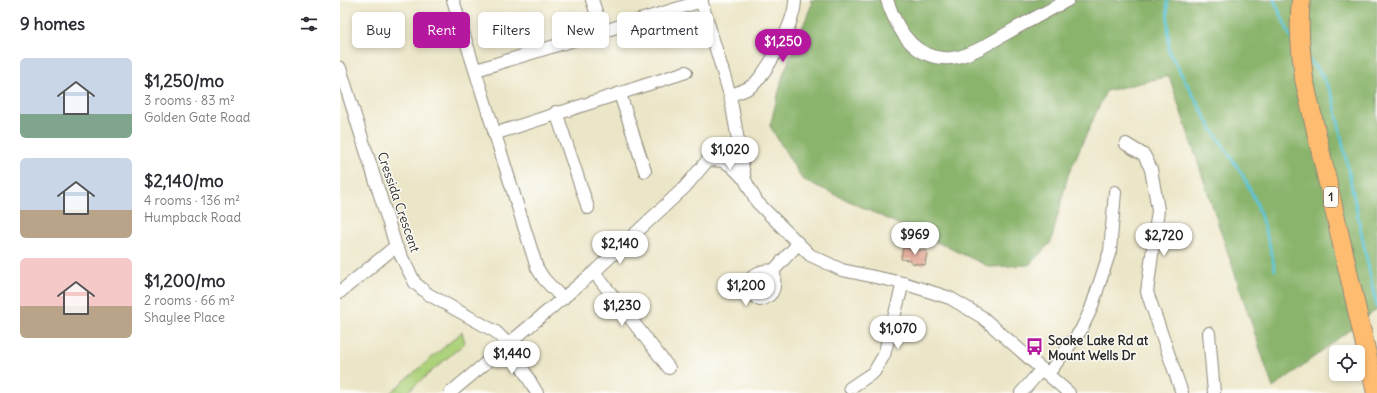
<!DOCTYPE html>
<html lang="en">
<head>
<meta charset="utf-8">
<style>
  :root { --surface:#fff; --page:#f7f7f7; --text:#2b2b33; --muted:#7c7c81; --accent:#b5179e }
  body { margin:0; font-family:Delius,sans-serif; background:var(--page); color:var(--text); height:100vh; display:flex; flex-direction:column; font-size:15px; white-space:nowrap }
  * { box-sizing:border-box; margin:0 }
  p { font-size:13px; color:var(--muted) }
  .icon { flex:none; width:22px; height:22px; fill:none; stroke:currentColor; stroke-width:2; stroke-linecap:round; stroke-linejoin:round }
  .map { position:relative; flex:1; overflow:hidden }
  .drawer { display:flex; flex-direction:column; background:var(--surface); width:340px }
  .drawer>* { flex:none }
  .guide { position:absolute; left:12px; top:12px; width:380px; height:36px; display:flex; gap:8px }
  .tools { position:absolute; left:989px; top:345px; display:grid; gap:8px }
  .tools a { display:grid; place-items:center; width:36px; height:36px; border-radius:6px; background:var(--surface); box-shadow:0 2px 6px #0003; font-size:20px }
  .price { position:absolute; translate:-50% -34px; padding:0 9px; border-radius:14px; background:#fff; color:#222; font-size:13px; line-height:26px; filter:drop-shadow(0 1px 2px #0008) }
  .price::after { content:''; position:absolute; left:50%; top:24px; width:12px; height:9px; margin-left:-6px; background:inherit; clip-path:polygon(0 0,100% 0,50% 100%) }
  .price.active { background:var(--accent); color:#fff }
  ul { padding:0; list-style:none }
  li { display:flex; align-items:center; gap:12px; height:100px; padding:0 20px }
  li span { display:grid; place-items:center; flex:none; width:112px; height:80px; border-radius:6px; color:#555 }
  li>.icon { margin-inline-start:auto }
  span .icon { width:48px; height:48px; fill:#fffc; stroke-width:1 }
  li b { font-size:17px }
  h2 { display:flex; justify-content:space-between; align-items:center; height:48px; padding:0 20px; font-size:17px }
  .pill { padding:0 14px; border-radius:6px; background:var(--surface); box-shadow:0 2px 6px #0003; font-size:14px; line-height:36px }
  .pill.active { background:var(--accent); color:#fff }
  main { display:flex; flex:1; min-height:0 }
  .map>svg:first-child { display:block }
  .green { fill:#add27c; stroke:#6c7e54 }
  .forest { fill:#8ab46c; stroke:#5a704c }
  .lines { fill:none; stroke-linecap:round; stroke-linejoin:round }
  .stream { stroke:#5ac4d5; stroke-width:3 }
  .building { fill:#e3ab9a }
  .minor-casing { stroke:#8c887a; stroke-width:14 }
  .highway-casing { stroke:#8c887a; stroke-width:20 }
  .minor { stroke:#fff; stroke-width:12 }
  .highway { stroke:#febc70; stroke-width:18 }
  .labels { text-anchor:middle; stroke-width:3; stroke-linejoin:round; paint-order:stroke }
  .shield { fill:#fdfcf7; stroke:#6a6a68; stroke-width:1 }
  .shield-label { font-size:12px; font-weight:bold; fill:#2b2b2b }
  .street-label { font-size:13px; fill:#2b2b2b; stroke:#fdfcf7 }
  .poi-label { font-size:13px; font-weight:bold; fill:#2b2b2b; stroke:#fdfcf7; text-anchor:start }
</style>
</head>
<body>
<main>
<section class="drawer">
<h2>9 homes<svg class="icon" aria-label="filters" viewBox="0 0 24 24"><path d="M4 7h16M4 17h16"/><circle cx="9" cy="7" r="2"/><circle cx="15" cy="17" r="2"/></svg></h2>
<ul>
<li><span style="background:linear-gradient(#c9d6e8 70%,#7fa58c 0)"><svg class="icon" aria-label="home" viewBox="0 0 24 24"><path d="M3 11l9-7 9 7M6 9v11h12V9"/></svg></span><div><b>$1,250/mo</b><p>3 rooms · 83 m²</p><p>Golden Gate Road</p></div></li>
<li><span style="background:linear-gradient(#c9d6e8 65%,#b9a48a 0)"><svg class="icon" aria-label="home" viewBox="0 0 24 24"><path d="M3 11l9-7 9 7M6 9v11h12V9"/></svg></span><div><b>$2,140/mo</b><p>4 rooms · 136 m²</p><p>Humpback Road</p></div></li>
<li><span style="background:linear-gradient(#f6c9c9 60%,#b9a48a 0)"><svg class="icon" aria-label="home" viewBox="0 0 24 24"><path d="M3 11l9-7 9 7M6 9v11h12V9"/></svg></span><div><b>$1,200/mo</b><p>2 rooms · 66 m²</p><p>Shaylee Place</p></div></li>
</ul>
</section>
<div class="map">
<svg width="1037" height="393" viewBox="0 0 1037 393">
  <rect width="100%" height="100%" fill="#fdfcf7"/>
  <filter id="ink" filterUnits="userSpaceOnUse"><feTurbulence type="fractalNoise" baseFrequency=".025" numOctaves="2"/><feDisplacementMap in="SourceGraphic" scale="8" xChannelSelector="R" yChannelSelector="G"/><feConvolveMatrix kernelMatrix="1 2 1 2 8 2 1 2 1" color-interpolation-filters="sRGB"/></filter>
  <filter id="wash" filterUnits="userSpaceOnUse"><feTurbulence type="fractalNoise" baseFrequency=".012" numOctaves="4" result="noise"/><feDisplacementMap in="SourceGraphic" scale="16" xChannelSelector="R" yChannelSelector="G"/><feGaussianBlur stdDeviation="0.9" result="paint"/><feColorMatrix in="noise" values="0 0 0 0 0 0 0 0 0 0 0 0 0 0 0 0 0 1.4 0 .05"/><feComposite in="paint" operator="in"/></filter>
  <g filter="url(#wash)">
    <rect width="100%" height="100%" fill="#ece6c8"/>
    <!-- green -->
    <path class="green" d="M122 332 125 343 66 393H50Z"/>
    <!-- forest -->
    <path class="forest" d="M470 0H1037V309L933 388 829 76 766 91 728 175 711 242 689 265 650 267 462 179 430 126 443 75 472 4Z"/>
    <g class="lines">
      <!-- stream -->
      <path class="stream" d="M827 0 829 52 872 129 902 174 917 204 930 246 935 270
        M934 0 953 42
        M969 60 981 74 993 97 1037 308"/>
    </g>
    <g id="blocks">
      <!-- building -->
      <path class="building" d="M563 248 587 251 585 265 571 263V260L561 259Z"/>
    </g>
  </g>
  <g filter="url(#ink)">
    <use href="#blocks" fill-opacity="0" stroke="#8c887a" stroke-width="1"/>
    <g class="lines">
      <defs>
        <path id="minor" d="M113 0 197 268 204 279 223 299
          M252 0 263 32
          M361 0 390 95 405 180 417 202 470 255 502 270 563 283 610 298 642 317 729 393
          M547 0C557 30 575 61 611 58 629 57 653 41 669 32 688 21 708 11 728 0
          M0 68 56 246 75 283 88 294 156 332 168 344 197 393
          M136 70 362 1
          M280 94 305 171
          M390 95C399 92 411 89 417 81 431 64 455 22 455 0
          M216 112 248 208
          M154 134 346 72
          M786 144 804 155 811 169 818 210 807 292 842 393
          M367 161C386 158 391 165 403 178
          M434 270C435 285 436 296 420 300 406 294 405 277 421 272 425 270 430 271 434 270L458 244
          M254 272 329 368
          M0 292 56 246
          M869 333 874 393
          M708 374 741 330 751 309 770 251 775 192
          M510 388 534 372 544 355 563 283
          M110 393 254 272 345 187 367 161 382 150 397 145
          M681 393 702 369"/>
        <path id="highway" d="M961 0C958 27 961 53 964 79L1036 393"/>
      </defs>
      <!-- minor casing -->
      <use href="#minor" class="minor-casing"/>
      <!-- highway casing -->
      <use href="#highway" class="highway-casing"/>
      <!-- minor -->
      <use href="#minor" class="minor"/>
      <!-- highway -->
      <use href="#highway" class="highway"/>
    </g>
  </g>
  <!-- icons -->
  <defs>
    <symbol id="bus-bare" viewBox="-9 -9 18 18"><path d="M-5-6H5V4H4V6H2V4H-2V6H-4V4H-5ZM-3.5-4V0h7V-4ZM-3.5 1.2v1.5H-2V1.2ZM2 1.2v1.5H3.5V1.2Z" fill="#b5179e" stroke="#fdfcf7" stroke-width="2.5" paint-order="stroke"/></symbol>
  </defs>
  <g fill-rule="evenodd">
    <use href="#bus-bare" x="682" y="334" width="25" height="25"/>
  </g>
  <g class="labels">
    <!-- shield labels -->
    <rect class="shield" x="984" y="187" width="14" height="20" rx="3"/>
    <g class="shield-label">
      <text x="991" y="201">1</text>
    </g>
    <!-- street labels -->
    <g class="street-label">
      <text transform="translate(59 202) rotate(71)" y="5">Cressida Crescent</text>
    </g>
    <!-- poi labels -->
    <g class="poi-label">
      <text x="708" y="345">Sooke Lake Rd at<tspan x="708" dy="15">Mount Wells Dr</tspan></text>
    </g>
  </g>
</svg>
<div class="tools">
<a><svg class="icon" aria-label="locate" viewBox="0 0 24 24"><circle cx="12" cy="12" r="6"/><path d="M12 2v4M12 18v4M2 12h4M18 12h4"/></svg></a>
</div>
<b class="price active" style="left:443px;top:63px">$1,250</b>
<b class="price" style="left:390px;top:171px">$1,020</b>
<b class="price" style="left:575px;top:256px">$969</b>
<b class="price" style="left:824px;top:257px">$2,720</b>
<b class="price" style="left:280px;top:265px">$2,140</b>
<b class="price" style="left:406px;top:307px">$1,200</b>
<b class="price" style="left:282px;top:327px">$1,230</b>
<b class="price" style="left:558px;top:350px">$1,070</b>
<b class="price" style="left:172px;top:375px">$1,440</b>
<div class="guide">
<a class="pill">Buy</a>
<a class="pill active">Rent</a>
<a class="pill">Filters</a>
<a class="pill">New</a>
<a class="pill">Apartment</a>
</div>
</div>
</main>
</body>
</html>
